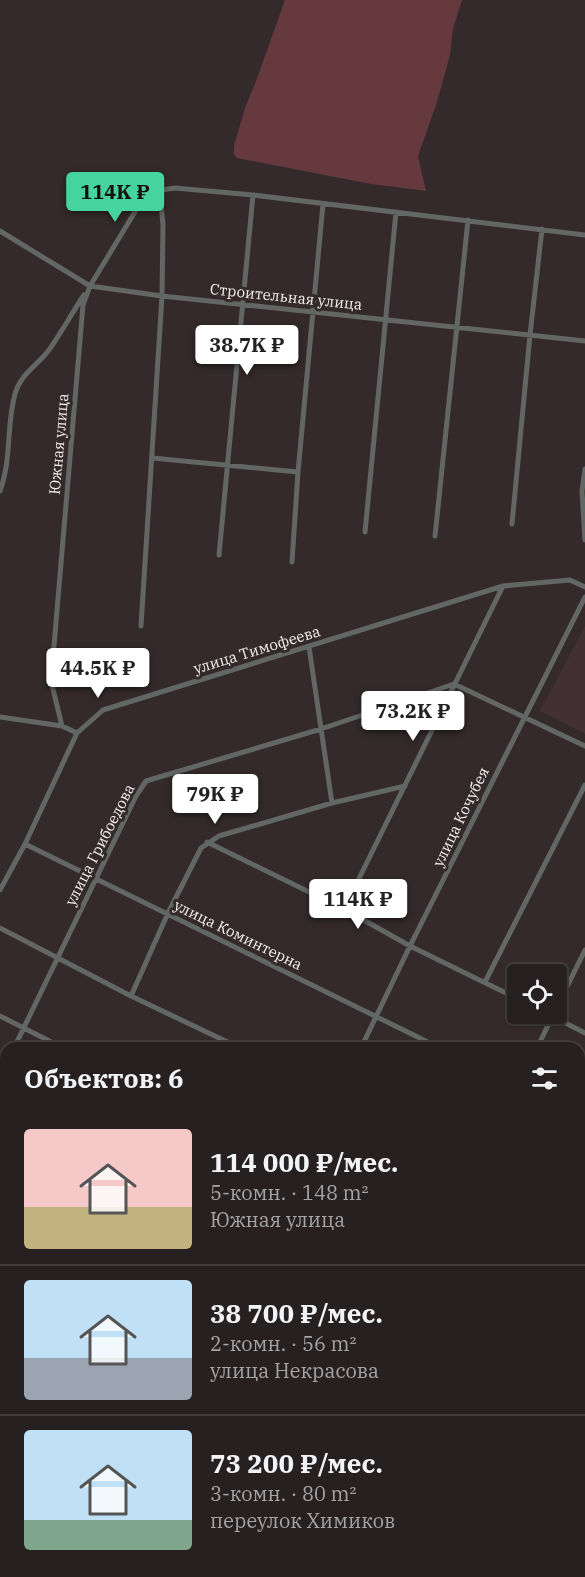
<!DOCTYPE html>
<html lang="ru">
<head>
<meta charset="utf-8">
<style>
  :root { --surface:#272020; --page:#332d2d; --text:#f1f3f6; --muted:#a4a3a5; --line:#433e3e; --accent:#46d49e }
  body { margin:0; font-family:"IBM Plex Serif",serif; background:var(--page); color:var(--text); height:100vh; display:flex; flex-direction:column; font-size:22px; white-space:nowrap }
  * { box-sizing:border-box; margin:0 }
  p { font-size:20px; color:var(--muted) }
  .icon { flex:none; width:33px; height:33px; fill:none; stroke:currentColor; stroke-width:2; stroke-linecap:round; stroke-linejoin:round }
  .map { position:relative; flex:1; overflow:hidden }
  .panel { position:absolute; left:0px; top:1042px; width:585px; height:536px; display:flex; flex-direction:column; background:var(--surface); border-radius:18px 18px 0 0; box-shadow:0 2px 4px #0004,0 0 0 2px var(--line) }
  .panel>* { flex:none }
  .fabs { position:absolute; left:507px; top:964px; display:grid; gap:12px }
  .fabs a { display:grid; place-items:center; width:60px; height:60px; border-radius:6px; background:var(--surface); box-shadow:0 2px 4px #0004,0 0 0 2px var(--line); font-size:30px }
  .price { position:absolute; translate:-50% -51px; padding:0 14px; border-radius:6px; background:#fff; color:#222; font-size:20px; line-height:39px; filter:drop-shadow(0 2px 3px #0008) }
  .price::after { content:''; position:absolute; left:50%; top:36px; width:18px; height:14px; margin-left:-9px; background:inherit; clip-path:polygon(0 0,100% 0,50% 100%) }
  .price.selected { background:var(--accent); color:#111 }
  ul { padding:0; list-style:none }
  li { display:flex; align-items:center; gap:18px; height:150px; padding:0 24px }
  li+li { border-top:2px solid var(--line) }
  li span { display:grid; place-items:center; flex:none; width:168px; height:120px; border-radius:6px; color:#555 }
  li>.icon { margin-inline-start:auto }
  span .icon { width:72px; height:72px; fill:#fffc; stroke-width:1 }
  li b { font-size:26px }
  h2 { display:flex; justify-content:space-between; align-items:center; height:72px; padding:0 24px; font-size:26px }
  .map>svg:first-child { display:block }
  .built { fill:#423032 }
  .green { fill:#66393e }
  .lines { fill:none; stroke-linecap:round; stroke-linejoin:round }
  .street { stroke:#626765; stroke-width:5 }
  .secondary { stroke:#808784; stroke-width:8 }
  .labels { text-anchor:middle; stroke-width:6; stroke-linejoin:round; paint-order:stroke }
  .street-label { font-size:15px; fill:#f6eeef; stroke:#342a2b }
</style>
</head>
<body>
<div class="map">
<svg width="585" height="1577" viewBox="0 0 585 1577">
  <rect width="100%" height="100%" fill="#342a2b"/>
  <!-- built -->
  <path class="built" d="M585 626V734L540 711Z"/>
  <!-- green -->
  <path class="green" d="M285 0H462L453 29 450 55 437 102 418 156 426 191 371 184 237 158 234 154V146L245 108 256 81Z
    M232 1572H496L493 1577H229Z"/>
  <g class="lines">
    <!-- street -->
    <path class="street" d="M0 231 90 286 162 296 585 341
      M152 458 298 472
      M585 469 582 491 585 540
      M0 491C12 458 6 427 15 394 21 373 37 366 49 350 61 333 72 313 84 295
      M512 524 530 335 542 229
      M365 532 396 212
      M435 536 468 220
      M219 555 253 195
      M292 562 298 472 323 204
      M141 626 162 296 163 225 160 192
      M309 647 332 803
      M0 717 62 726 77 733
      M62 726 51 681 83 305 90 286 147 192 175 188 253 195 585 235
      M207 842 344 909 410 946 518 999
      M25 844 440 1048
      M0 890 25 844 77 733 103 710 503 586 570 580 585 587
      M344 909 503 586
      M0 928 131 996 240 1048
      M485 982 585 785
      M131 996 168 913 201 848 219 836 332 803 405 786
      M556 1009 585 950
      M548 1014 585 1033
      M0 1016 63 1048
      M14 1048 136 796 146 781 321 729 454 684 585 746
      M361 1048 410 946 585 597
      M537 1048 553 1015
      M0 1075 6 1064
      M0 1101 6 1104
      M579 1117 585 1120
      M0 1184 6 1187
      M579 1217 585 1220
      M0 1267 6 1270
      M0 1352 6 1356
      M0 1448 6 1451
      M551 1572 561 1577"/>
    <!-- secondary -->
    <path class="secondary" d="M579 1433 585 1421
      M504 1577 507 1572"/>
  </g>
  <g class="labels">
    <!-- street labels -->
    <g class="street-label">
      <text transform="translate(286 297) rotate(6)" y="5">Строительная улица</text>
      <text transform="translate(59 444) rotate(-85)" y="5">Южная улица</text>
      <text transform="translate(257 650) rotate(-17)" y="5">улица Тимофеева</text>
      <text transform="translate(461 817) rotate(-64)" y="5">улица Кочубея</text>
      <text transform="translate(100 845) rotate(-63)" y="5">улица Грибоедова</text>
      <text transform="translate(238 935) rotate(26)" y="5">улица Коминтерна</text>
    </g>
  </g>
</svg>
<div class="fabs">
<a><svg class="icon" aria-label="locate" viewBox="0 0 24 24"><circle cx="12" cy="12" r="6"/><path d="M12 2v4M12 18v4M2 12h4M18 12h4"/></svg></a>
</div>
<b class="price selected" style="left:115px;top:223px">114K ₽</b>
<b class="price" style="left:247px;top:376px">38.7K ₽</b>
<b class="price" style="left:98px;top:699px">44.5K ₽</b>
<b class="price" style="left:413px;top:742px">73.2K ₽</b>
<b class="price" style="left:215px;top:825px">79K ₽</b>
<b class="price" style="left:358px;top:930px">114K ₽</b>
<section class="panel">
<h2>Объектов: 6<svg class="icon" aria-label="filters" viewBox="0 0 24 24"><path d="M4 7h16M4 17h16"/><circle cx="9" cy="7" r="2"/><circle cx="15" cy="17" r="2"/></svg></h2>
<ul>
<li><span style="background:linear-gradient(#f6c9c9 65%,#c2b280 0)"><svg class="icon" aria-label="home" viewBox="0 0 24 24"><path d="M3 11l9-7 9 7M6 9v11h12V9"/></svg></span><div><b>114 000 ₽/мес.</b><p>5-комн. · 148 m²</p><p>Южная улица</p></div></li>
<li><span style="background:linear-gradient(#bfe0f5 65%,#9aa5b1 0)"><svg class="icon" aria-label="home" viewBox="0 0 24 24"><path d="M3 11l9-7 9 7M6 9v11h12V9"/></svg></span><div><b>38 700 ₽/мес.</b><p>2-комн. · 56 m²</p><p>улица Некрасова</p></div></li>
<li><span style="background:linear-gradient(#bfe0f5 75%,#7fa58c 0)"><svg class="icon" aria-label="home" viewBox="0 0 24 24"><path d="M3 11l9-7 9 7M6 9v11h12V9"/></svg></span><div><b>73 200 ₽/мес.</b><p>3-комн. · 80 m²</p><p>переулок Химиков</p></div></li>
</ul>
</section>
</div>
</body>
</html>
